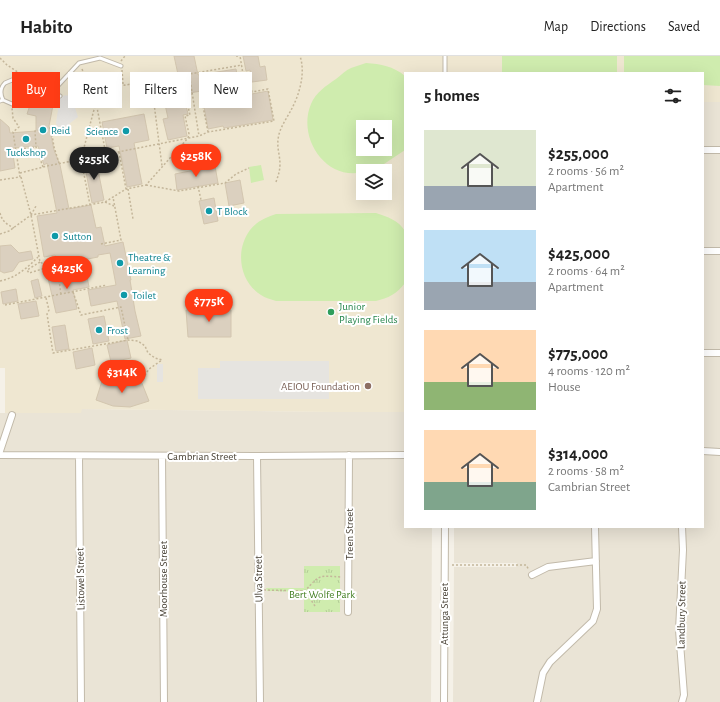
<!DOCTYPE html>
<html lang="en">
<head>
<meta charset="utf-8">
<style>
  :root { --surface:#fff; --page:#f2f2f2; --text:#222; --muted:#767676; --line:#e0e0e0; --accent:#ff3c15 }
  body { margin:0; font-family:"Alegreya Sans",sans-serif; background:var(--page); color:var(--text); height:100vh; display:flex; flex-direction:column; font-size:15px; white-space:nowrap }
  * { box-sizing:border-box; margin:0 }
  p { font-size:13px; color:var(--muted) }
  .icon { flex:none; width:22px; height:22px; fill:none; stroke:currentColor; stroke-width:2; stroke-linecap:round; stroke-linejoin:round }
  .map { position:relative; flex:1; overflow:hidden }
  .panel { position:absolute; left:404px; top:16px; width:300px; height:456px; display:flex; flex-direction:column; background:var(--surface); border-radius:0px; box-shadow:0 4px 16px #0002 }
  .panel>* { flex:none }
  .guide { position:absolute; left:12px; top:16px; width:332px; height:36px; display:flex; gap:8px }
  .controls { position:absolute; left:356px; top:64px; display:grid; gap:8px }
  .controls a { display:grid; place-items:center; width:36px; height:36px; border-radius:0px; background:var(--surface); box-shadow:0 4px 16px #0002; font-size:20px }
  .price { position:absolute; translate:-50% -34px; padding:0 9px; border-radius:14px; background:var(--accent); color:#fff; font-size:13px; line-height:26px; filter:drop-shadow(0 1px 2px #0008) }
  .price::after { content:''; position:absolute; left:50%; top:24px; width:12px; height:9px; margin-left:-6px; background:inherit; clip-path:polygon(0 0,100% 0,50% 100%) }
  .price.selected { background:#222; color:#fff }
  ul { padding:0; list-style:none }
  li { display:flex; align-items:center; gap:12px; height:100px; padding:0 20px }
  li span { display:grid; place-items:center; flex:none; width:112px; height:80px; border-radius:0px; color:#555 }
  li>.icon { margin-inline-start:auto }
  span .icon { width:48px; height:48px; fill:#fffc; stroke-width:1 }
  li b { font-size:17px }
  h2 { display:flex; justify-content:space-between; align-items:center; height:48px; padding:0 20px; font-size:17px }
  .pill { padding:0 14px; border-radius:0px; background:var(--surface); box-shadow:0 4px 16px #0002; font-size:14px; line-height:36px }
  .pill.selected { background:var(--accent); color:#fff }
  header { display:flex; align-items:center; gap:24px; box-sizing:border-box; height:56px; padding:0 20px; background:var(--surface); border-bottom:1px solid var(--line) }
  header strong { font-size:19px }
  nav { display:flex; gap:22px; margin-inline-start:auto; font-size:14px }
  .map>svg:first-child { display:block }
  .residential { fill:#eae4d6; fill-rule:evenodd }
  .education { fill:#efe7d1; fill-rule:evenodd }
  .grass { fill:#cfecae; fill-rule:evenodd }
  .park { fill:url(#park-tufts) }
  .parking { fill:#e6e4e0 }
  .building { fill:#dbd0bf; stroke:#d3c6af }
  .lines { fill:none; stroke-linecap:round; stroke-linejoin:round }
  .service-casing { stroke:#c2baaa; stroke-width:5 }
  .minor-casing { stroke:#c2baaa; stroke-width:8 }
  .path { stroke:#c4b69a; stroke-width:1.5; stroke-dasharray:2 2; stroke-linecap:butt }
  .service { stroke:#fff; stroke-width:3 }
  .minor { stroke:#fff; stroke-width:6 }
  .culture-dot { fill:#0f9aa8; stroke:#fff; stroke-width:1.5 }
  .leisure-dot { fill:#2e9e5b; stroke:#fff; stroke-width:1.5 }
  .education-dot { fill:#8d6e63; stroke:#fff; stroke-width:1.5 }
  .labels { text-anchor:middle; stroke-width:4; stroke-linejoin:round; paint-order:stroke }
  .culture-label { font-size:11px; fill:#0d838f; stroke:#fff; text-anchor:start }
  .leisure-label { font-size:11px; fill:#27864d; stroke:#fff; text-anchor:start }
  .education-label { font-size:11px; fill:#785e54; stroke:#fff; text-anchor:end }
  .street-label { font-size:11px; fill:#494236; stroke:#fff }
  .park-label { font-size:11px; fill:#458024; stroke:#fff }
</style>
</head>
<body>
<header>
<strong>Habito</strong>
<nav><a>Map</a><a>Directions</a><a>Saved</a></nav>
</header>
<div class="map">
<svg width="720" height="646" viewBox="0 0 720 646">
  <defs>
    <pattern id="park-tufts" width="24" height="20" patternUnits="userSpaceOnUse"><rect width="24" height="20" fill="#cfecae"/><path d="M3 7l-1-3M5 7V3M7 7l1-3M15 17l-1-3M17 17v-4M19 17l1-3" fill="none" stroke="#b3cc96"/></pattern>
  </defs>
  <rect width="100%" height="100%" fill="#f5f1e8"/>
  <!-- residential -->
  <path class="residential" d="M703 46H720V646H453L454 511H516L517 507H454V471H703Z
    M81 353 332 356H405V471H432L431 646H0V357H81ZM267 532H304L305 556 304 536 267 535Z"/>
  <!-- education -->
  <path class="education" d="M0 0H720V46H703V17H405V356H332L82 353 81 357H5V312H0ZM363 71H385V93H363ZM363 115H385V137H363Z"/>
  <!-- grass -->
  <path class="grass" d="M502 0H617V17H502Z
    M624 0H720V30L703 29V17H624Z
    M366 7C381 8 393 10 405 20V94L375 114 363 115V116C325 125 297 81 311 48 316 36 326 30 336 23 341 19 346 14 351 12 356 10 361 9 366 7ZM363 71H385V93H363Z
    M261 109 264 124 251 127 249 111Z
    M376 157C388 161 398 164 405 175V227C397 238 388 242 376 245H276C271 243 265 242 261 239 239 225 235 194 250 174 257 165 267 161 276 158Z"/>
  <!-- park -->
  <path class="park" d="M304 510H340V556H304V536L267 535 266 532H304Z"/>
  <!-- parking -->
  <path class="parking" d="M71 39 78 61 59 76 56 67 60 40Z
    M220 305H329V343H198V312H220Z
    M157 308H163V326H157Z"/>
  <!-- building -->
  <path class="building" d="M174 0H194L198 19 236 13 239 29 189 37V40L184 41 188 58 183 59 187 80 168 84 163 63 168 62 164 44 170 42 166 25 179 23Z
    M243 0H258L260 11 265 10 267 24 252 26 250 14 246 15Z
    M109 19 110 22 119 19 121 26 105 32 108 42 98 44 92 24Z
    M268 35 273 64 224 72 223 70 208 73 204 50 219 47V44Z
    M34 37 54 44 49 70 54 94 60 109 69 153 91 149 96 172 101 171 105 190 123 186 131 224H130L135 255 141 280 125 283 117 245 91 250 88 234 116 229 110 197 98 199V201L57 209 55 199 44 201 37 160 57 157 47 107 44 109 38 90 12 92 15 112 0 115V63L9 71 10 77 36 75V60L27 58Z
    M144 58 149 84 134 87 142 128 127 131 119 90 107 92 102 66Z
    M96 104 104 144 92 147 84 106Z
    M215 110 218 127 177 134 175 118Z
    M240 124 244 147 229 150 225 127Z
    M214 142 218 165 204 168 199 145Z
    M11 189 19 197 31 195 33 203 19 206 13 215 4 217 0 215V190Z
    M86 215 89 231 73 234 77 253 56 257 48 222Z
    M38 223 42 240 35 242 31 225Z
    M16 233 18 245 3 248 1 236Z
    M36 245 39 260 21 263 18 248Z
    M186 254H231V281H188Z
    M104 260 109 285 93 288 88 263Z
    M65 269 69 293 56 295 52 271Z
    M127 284 131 302 111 306 107 289Z
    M92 292 95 309 76 313 73 296Z
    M102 325 121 329 141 325 149 345 130 351 113 350 96 344Z"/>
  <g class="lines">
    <defs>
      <path id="service" d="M445 0V17
        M24 33 31 28 52 36 79 7 100 2 121 10
        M52 36 60 40
        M0 45 3 44 12 48 20 45 24 37 21 28 12 24 5 27C0 32 0 38 3 44"/>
      <path id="minor" d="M703 94H720
        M703 195H720
        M703 297H720
        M0 395 12 359
        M703 395 720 396
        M0 399 257 400 405 399
        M79 400 81 646
        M162 400 164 646
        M257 400 260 646
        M682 471 683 494 679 574 684 639 682 646
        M532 519 548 511 596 505
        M348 556 349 399
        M444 646 445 471
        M537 646 543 617 550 606 593 565 597 553 595 471"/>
    </defs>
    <!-- service casing -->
    <use href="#service" class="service-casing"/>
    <!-- minor casing -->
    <use href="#minor" class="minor-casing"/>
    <!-- path -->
    <path class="path" d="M236 0H238
      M0 2 7 9 27 22V25
      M121 5 125 0
      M82 13 96 46 81 103 90 149
      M122 14 123 28
      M189 17 199 80
      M151 24 162 110
      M208 76 202 45 252 36
      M51 80 59 76
      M16 94 36 91
      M119 96 126 133
      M106 99 96 46 110 44 108 32 242 9
      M43 111 36 91 35 75 51 72 54 91 59 107
      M20 117 47 110 199 80 208 76 274 65 268 33 252 36 248 17 243 18 240 0
      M21 121 31 159 40 206 58 216 61 239
      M0 124 20 121 13 76 19 71 13 62 12 52
      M276 126C278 120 280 115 280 108 280 100 277 92 278 84 279 73 285 65 290 56 299 40 306 18 300 0
      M146 129 179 135 225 127 236 118 249 112
      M198 130 201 144
      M128 133 133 163
      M105 146 114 150
      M0 157C2 165 6 168 14 172
      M31 159 36 150
      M0 178 9 175 31 159 105 146 126 133 146 129 188 82 189 78 185 60 190 59 186 42 191 41 187 18
      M101 188 121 184 113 141
      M40 206 27 214 29 217 49 211
      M0 225C16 222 27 212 38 201
      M73 236 81 259 121 251 128 284
      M46 242 49 254 47 258 53 297 128 284 138 285 145 290 148 297 155 302 162 304 149 313 141 325
      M5 249 107 229
      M452 509H526L529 514
      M264 534 305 535C321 517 319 520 342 521
      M305 535 315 550"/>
    <!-- service -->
    <use href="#service" class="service"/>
    <!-- minor -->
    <use href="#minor" class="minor"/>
  </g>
  <!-- markers -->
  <g class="culture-dot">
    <circle cx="43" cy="74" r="4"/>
    <circle cx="126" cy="75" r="4"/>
    <circle cx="26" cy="83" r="4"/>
    <circle cx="209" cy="155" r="4"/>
    <circle cx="55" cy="180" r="4"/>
    <circle cx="120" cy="207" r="4"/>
    <circle cx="124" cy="239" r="4"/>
    <circle cx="99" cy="274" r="4"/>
  </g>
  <circle class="leisure-dot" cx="331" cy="256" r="4"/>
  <circle class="education-dot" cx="368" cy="330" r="4"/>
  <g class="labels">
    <!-- culture labels -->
    <g class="culture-label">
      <text x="51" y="78">Reid</text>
      <text x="118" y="79" text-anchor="end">Science</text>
      <text x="26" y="100" text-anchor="middle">Tuckshop</text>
      <text x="217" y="159">T Block</text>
      <text x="63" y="184">Sutton</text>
      <text x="128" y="205">Theatre &amp;<tspan x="128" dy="13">Learning</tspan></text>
      <text x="132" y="243">Toilet</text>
      <text x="107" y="278">Frost</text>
    </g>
    <!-- leisure labels -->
    <g class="leisure-label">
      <text x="339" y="254">Junior<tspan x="339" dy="13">Playing Fields</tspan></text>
    </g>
    <!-- education labels -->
    <g class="education-label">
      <text x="360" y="334">AEIOU Foundation</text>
    </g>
    <!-- street labels -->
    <g class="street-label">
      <text x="202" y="404">Cambrian Street</text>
      <text transform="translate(349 478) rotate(-90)" y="4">Treen Street</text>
      <text transform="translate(80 523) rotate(-91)" y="4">Listowel Street</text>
      <text transform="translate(163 523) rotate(-90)" y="4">Moorhouse Street</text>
      <text transform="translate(258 523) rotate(-91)" y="4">Ulva Street</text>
      <text transform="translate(444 558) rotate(-90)" y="4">Attunga Street</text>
      <text transform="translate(681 559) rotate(-89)" y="4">Landbury Street</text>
    </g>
    <!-- park labels -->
    <g class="park-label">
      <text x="322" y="542">Bert Wolfe Park</text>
    </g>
  </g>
</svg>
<div class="controls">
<a><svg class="icon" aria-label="locate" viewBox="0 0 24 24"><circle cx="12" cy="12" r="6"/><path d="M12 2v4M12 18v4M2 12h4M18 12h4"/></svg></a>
<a><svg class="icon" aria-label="layers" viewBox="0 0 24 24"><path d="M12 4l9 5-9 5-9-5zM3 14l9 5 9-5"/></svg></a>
</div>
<b class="price" style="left:196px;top:122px">$258K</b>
<b class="price selected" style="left:94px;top:125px">$255K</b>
<b class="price" style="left:67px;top:234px">$425K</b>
<b class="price" style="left:209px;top:267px">$775K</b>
<b class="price" style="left:122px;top:338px">$314K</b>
<div class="guide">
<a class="pill selected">Buy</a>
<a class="pill">Rent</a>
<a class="pill">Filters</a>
<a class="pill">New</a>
</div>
<section class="panel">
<h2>5 homes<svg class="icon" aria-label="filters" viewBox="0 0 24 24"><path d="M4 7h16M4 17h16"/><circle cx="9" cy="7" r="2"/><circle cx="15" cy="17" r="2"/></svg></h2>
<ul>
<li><span style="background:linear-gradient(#dfe7d0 70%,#9aa5b1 0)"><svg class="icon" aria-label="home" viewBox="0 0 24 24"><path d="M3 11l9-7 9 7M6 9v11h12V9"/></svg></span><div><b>$255,000</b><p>2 rooms · 56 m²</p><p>Apartment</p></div></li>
<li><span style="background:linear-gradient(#bfe0f5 65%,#9aa5b1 0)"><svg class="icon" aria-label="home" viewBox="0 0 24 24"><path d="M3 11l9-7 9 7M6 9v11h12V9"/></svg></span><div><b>$425,000</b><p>2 rooms · 64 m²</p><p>Apartment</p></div></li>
<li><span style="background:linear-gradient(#ffd9b3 65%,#8fb573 0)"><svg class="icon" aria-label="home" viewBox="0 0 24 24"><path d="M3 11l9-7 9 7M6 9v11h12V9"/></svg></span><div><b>$775,000</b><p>4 rooms · 120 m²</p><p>House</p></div></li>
<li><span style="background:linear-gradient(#ffd9b3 65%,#7fa58c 0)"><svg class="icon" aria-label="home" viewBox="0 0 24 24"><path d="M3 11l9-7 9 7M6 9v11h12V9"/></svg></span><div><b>$314,000</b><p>2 rooms · 58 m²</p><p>Cambrian Street</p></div></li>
</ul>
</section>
</div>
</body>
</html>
